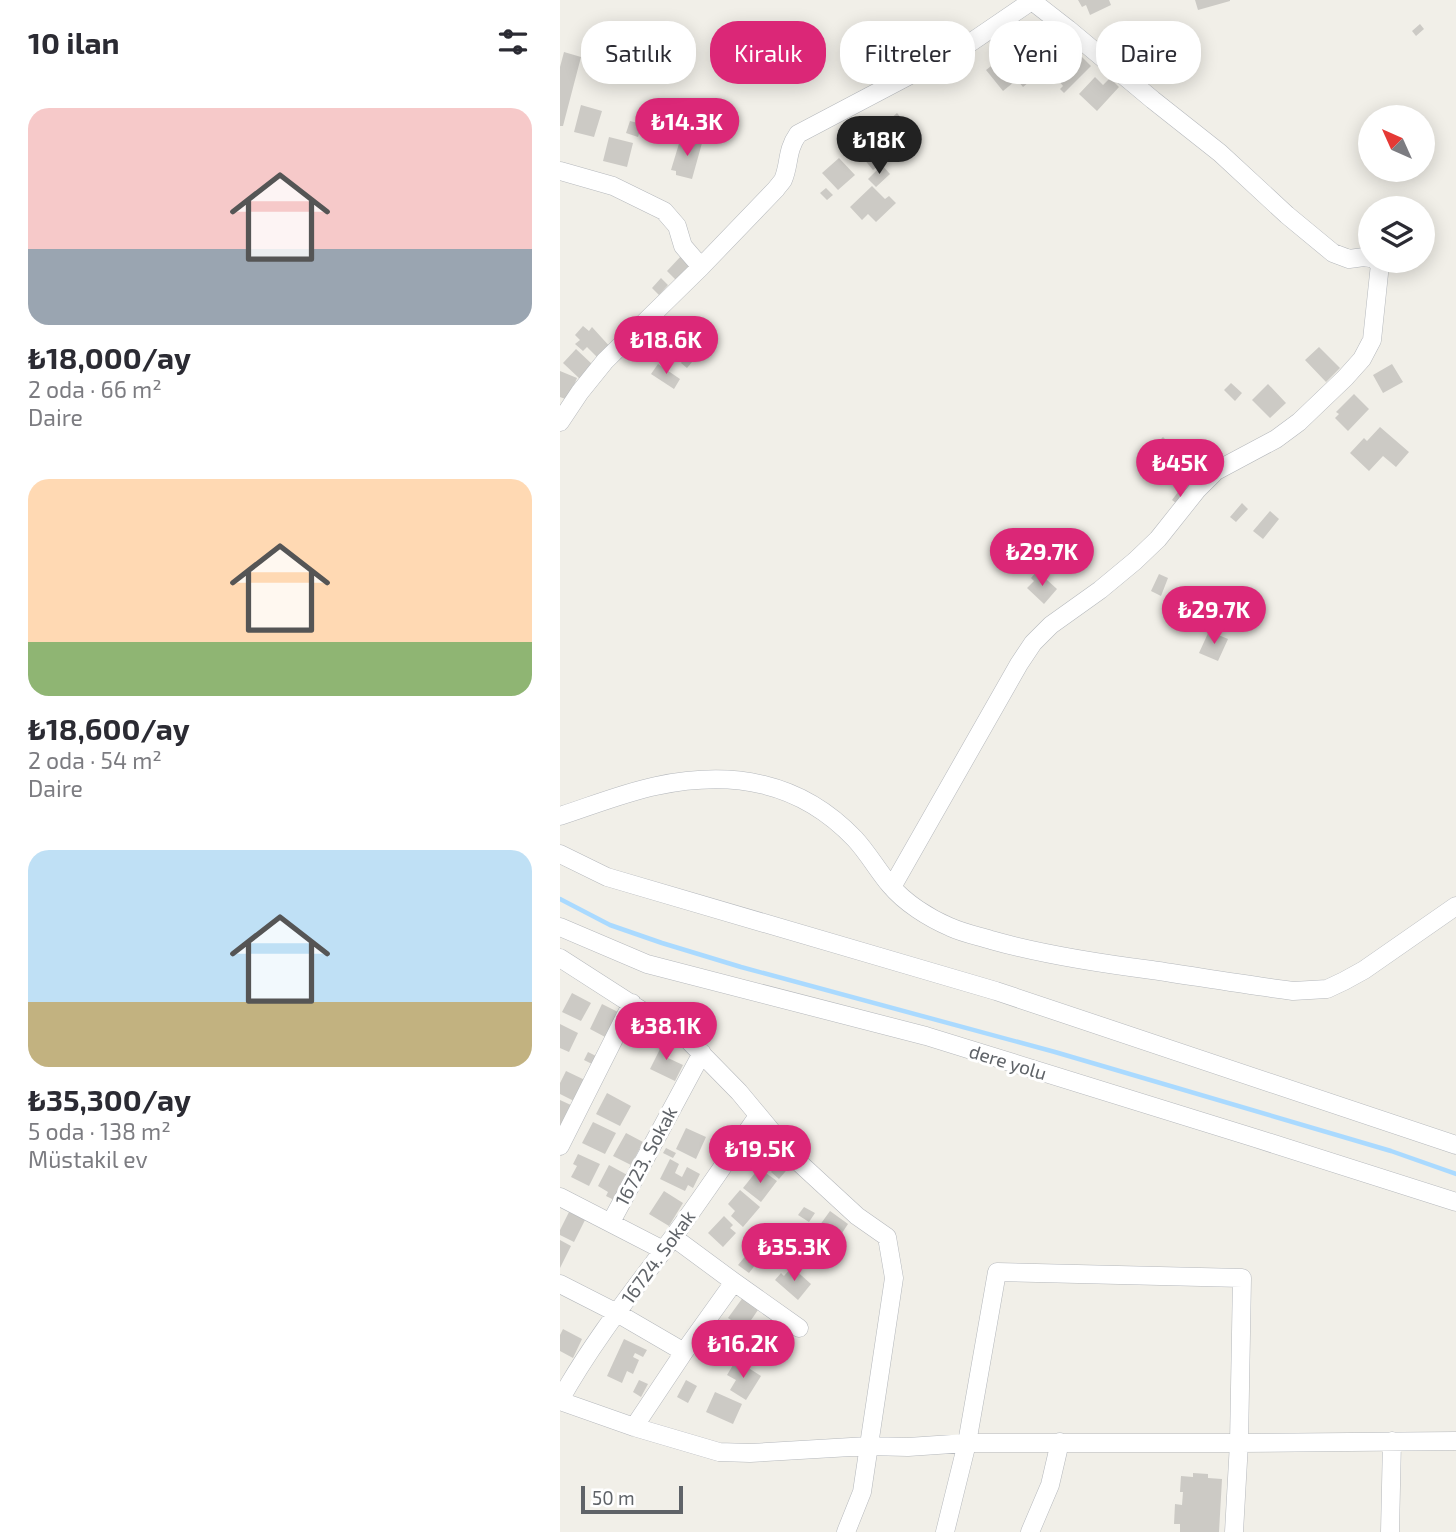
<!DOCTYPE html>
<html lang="tr">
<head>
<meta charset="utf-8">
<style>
  :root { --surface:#fff; --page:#f7f7f7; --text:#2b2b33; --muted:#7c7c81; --accent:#db2777 }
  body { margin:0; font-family:"Exo 2",sans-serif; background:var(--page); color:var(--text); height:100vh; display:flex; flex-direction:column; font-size:26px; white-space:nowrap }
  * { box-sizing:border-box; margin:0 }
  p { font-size:23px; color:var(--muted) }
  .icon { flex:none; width:38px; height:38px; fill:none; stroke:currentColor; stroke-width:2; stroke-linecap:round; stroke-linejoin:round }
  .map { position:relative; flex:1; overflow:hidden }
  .side { display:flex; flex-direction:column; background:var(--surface); width:560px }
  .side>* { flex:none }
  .hud { position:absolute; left:21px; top:21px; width:665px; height:63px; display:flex; gap:14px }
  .needle { width:46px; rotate:315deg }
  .tools { position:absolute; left:798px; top:105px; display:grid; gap:14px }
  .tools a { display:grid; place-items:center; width:77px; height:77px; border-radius:50%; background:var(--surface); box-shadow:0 4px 18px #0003; font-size:35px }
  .scale { position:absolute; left:21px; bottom:18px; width:102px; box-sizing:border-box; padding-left:7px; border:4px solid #5f6368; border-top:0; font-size:19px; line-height:24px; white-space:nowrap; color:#5f6368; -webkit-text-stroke:5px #fff; paint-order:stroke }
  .price { position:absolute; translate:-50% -60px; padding:0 16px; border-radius:24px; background:var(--accent); color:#fff; font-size:23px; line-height:46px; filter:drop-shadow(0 2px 4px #0008) }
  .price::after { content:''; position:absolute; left:50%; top:42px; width:21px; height:16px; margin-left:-10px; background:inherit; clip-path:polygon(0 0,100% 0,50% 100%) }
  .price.on { background:#222; color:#fff }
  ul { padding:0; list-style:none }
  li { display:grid; align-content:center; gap:14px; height:371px; padding:0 28px }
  li span { display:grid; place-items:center; height:217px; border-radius:21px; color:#555 }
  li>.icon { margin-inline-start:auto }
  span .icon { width:126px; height:126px; fill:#fffc; stroke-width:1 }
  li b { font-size:30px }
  h2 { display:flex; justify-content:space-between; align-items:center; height:84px; padding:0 28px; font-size:30px }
  .pill { padding:0 24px; border-radius:28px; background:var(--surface); box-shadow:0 4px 18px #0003; font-size:24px; line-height:63px }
  .pill.on { background:var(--accent); color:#fff }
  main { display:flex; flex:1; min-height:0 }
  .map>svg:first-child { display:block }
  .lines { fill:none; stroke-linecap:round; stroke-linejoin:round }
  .stream { stroke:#aadaff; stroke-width:4.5 }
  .building { fill:#cccac5 }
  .minor-casing { stroke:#b5b8bc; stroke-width:19 }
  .minor { stroke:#fff; stroke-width:18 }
  .labels { text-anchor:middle; stroke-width:6; stroke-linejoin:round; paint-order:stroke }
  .street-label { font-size:19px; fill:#5f6368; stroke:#fff }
</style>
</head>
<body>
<main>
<section class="side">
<h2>10 ilan<svg class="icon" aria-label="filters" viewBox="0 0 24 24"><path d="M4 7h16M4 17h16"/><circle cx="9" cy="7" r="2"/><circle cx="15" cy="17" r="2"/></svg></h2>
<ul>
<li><span style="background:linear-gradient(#f6c9c9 65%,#9aa5b1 0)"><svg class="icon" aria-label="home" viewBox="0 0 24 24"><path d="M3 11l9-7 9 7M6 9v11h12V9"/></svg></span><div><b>₺18,000/ay</b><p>2 oda · 66 m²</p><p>Daire</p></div></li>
<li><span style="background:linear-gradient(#ffd9b3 75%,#8fb573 0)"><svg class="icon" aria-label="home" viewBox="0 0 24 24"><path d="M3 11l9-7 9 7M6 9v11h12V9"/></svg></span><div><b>₺18,600/ay</b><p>2 oda · 54 m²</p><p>Daire</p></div></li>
<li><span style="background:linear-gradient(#bfe0f5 70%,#c2b280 0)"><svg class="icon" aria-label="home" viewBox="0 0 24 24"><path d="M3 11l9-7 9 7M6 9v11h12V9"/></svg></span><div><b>₺35,300/ay</b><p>5 oda · 138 m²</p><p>Müstakil ev</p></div></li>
</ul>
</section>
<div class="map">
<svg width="896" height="1532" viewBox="0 0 896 1532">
  <rect width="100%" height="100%" fill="#f1efe8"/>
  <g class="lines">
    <!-- stream -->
    <path class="stream" d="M0 899 50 925 102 943 181 967 495 1052 831 1151 896 1174"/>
  </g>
  <!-- building -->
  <path class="building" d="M518 0H549L551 5 530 15 526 5 522 7Z
    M635 0H670V1L638 10Z
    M860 24 864 29 856 36 852 31Z
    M516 51 531 66 504 93 500 89 503 86 499 81 500 80 492 72Z
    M4 52 21 57 3 126H0V67Z
    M441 52 460 77 443 91 426 70 435 63 432 59Z
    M470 71 475 77 463 87 458 81Z
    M535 77 543 85 550 78 559 87 537 111 519 94Z
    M21 105 42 111 34 137 14 132Z
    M337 113 354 133 335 149 321 132 329 125 327 122Z
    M70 121 82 124 78 137 66 133Z
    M49 137 73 143 67 167 43 161Z
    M121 137 142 143 132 179 116 175V171L111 170Z
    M312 148 323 162 313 170 303 158 308 155 306 152Z
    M279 158 295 175 278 190 262 173Z
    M322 165 330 174 316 187 308 179Z
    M312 186 325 199 329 196 336 203 316 222 308 214 302 220 290 207Z
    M266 188 273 195 267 200 260 193Z
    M122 255 133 265 118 282 107 271Z
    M101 278 108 285 99 295 92 288Z
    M23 326 29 331 32 327 52 349 41 361 27 347 23 351 15 344 20 340 15 335Z
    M98 327 111 339 96 355 84 343Z
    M759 347 780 368 766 382 745 360Z
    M16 349 33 365 20 379 3 363Z
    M125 357 132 362 127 368 121 363Z
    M98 364 120 379 114 389 91 374Z
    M832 364 843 382 823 393 813 375Z
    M0 371 17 378 8 400 0 397Z
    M671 383 682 393 675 401 664 390Z
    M708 384 726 403 710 418 692 400Z
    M794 394 809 409 788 431 775 418 779 414 776 412Z
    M820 427 849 452 836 467 823 456 809 471 790 453 804 438 807 441Z
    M603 437 611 445 606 450 617 461 607 472 587 453Z
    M618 492 628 499 621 507 612 500Z
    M682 503 688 509 676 522 670 517Z
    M710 511 719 519 703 539 693 531Z
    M477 571 497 589 484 604 467 588 474 581 471 578Z
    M599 574 608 578 601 596 591 591Z
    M649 631 668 639 658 661 639 653Z
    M12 993 31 1003 21 1021 2 1012Z
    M42 1004 60 1013 47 1038 30 1029Z
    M0 1024 18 1033 9 1052 0 1048Z
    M106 1037 114 1040 108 1051 111 1052 108 1058 123 1065 115 1081 90 1069Z
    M28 1052 38 1057 34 1065 24 1060Z
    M6 1071 27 1081 16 1102 0 1094V1083Z
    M47 1093 71 1106 60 1126 36 1114Z
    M0 1100 13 1106 0 1133Z
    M33 1122 56 1133 45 1154 22 1143Z
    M126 1128 146 1137 136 1159 116 1149Z
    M66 1133 83 1142 71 1165 53 1156Z
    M155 1138 168 1144 164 1152 151 1146Z
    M106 1148 116 1153 113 1158 103 1153Z
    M18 1154 40 1164 29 1186 11 1177 17 1166 13 1164Z
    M223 1158 231 1165 219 1179 211 1172Z
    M110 1159 119 1164 115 1173 122 1177 127 1167 140 1174 133 1188 128 1185 125 1191 100 1179Z
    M49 1165 71 1177 58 1202 46 1196 48 1192 38 1186Z
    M199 1168 217 1181 201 1202 183 1188Z
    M180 1190 200 1207 183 1227 171 1216 175 1211 168 1204Z
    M104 1191 123 1203 109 1226 89 1214Z
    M244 1207 255 1213 249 1222 238 1215Z
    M270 1211 288 1224 272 1248 260 1239 264 1234 257 1229Z
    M9 1212 25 1220 14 1242 0 1235V1230Z
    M164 1216 173 1225 170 1228 176 1233 163 1247 148 1233Z
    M0 1240 11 1246 0 1268Z
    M193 1247 203 1255 189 1273 178 1265Z
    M232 1267 251 1284 238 1300 215 1280 221 1273 224 1276Z
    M184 1296 200 1307 185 1329 168 1318Z
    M3 1329 22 1339 13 1358 0 1351V1335Z
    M64 1339 87 1350 83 1357 75 1353 73 1357 79 1360 73 1374 67 1371 62 1383 47 1376Z
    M176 1360 201 1376 186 1400 170 1390 176 1380 167 1375Z
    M79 1380 88 1384 81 1397 73 1392Z
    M126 1380 137 1386 128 1403 117 1397Z
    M155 1392 182 1404 173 1424 146 1412Z
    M633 1473 648 1474V1478L662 1479 659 1532H620V1524H614L615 1504 622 1505 623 1492H620L621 1476 633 1477Z"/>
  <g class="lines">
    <defs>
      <path id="minor" d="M472 1 508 29 593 100 660 153 727 215 773 253 789 259 804 257 810 258
        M0 171 53 186 104 211 117 226 123 246 141 267
        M0 422 20 392 45 361 141 267 216 189C218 186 221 183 223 180 230 164 226 151 238 134L407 45 473 0
        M0 816C31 806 63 793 96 786 172 770 240 781 295 839 308 853 318 871 330 885 345 903 369 918 390 927 403 933 418 936 431 940 484 955 537 963 592 970 639 977 686 985 733 991L767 989 784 981 804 970 896 906
        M0 854 47 877 436 991 896 1145
        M332 887 459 664 473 643 491 625 540 590 575 561 598 539 637 490 656 471 716 439 739 422 785 378 802 359 812 340 820 264 816 261
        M0 927 87 964 366 1036 695 1138 896 1202
        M0 958 129 1041 179 1092 233 1157 297 1216 327 1237 334 1278 302 1492 286 1532
        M0 1146 72 1003
        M0 1197 103 1250
        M51 1222 142 1053
        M113 1237 174 1282 239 1328
        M0 1284 57 1313 124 1352
        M0 1400C31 1344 73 1291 111 1240 141 1199 169 1157 198 1116
        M0 1401 74 1427 159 1452 190 1453 308 1446 348 1447 407 1443H679L674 1532
        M74 1427 124 1352 174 1282
        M385 1532 407 1443 437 1272 682 1278 679 1443 896 1441
        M470 1532 490 1485 500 1442
        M830 1532 832 1441"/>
    </defs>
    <!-- minor casing -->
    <use href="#minor" class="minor-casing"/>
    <!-- minor -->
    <use href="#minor" class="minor"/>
  </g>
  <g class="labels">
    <!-- street labels -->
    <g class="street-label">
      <text transform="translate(448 1062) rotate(17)" y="7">dere yolu</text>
      <text transform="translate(86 1156) rotate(-62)" y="7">16723. Sokak</text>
      <text transform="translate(98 1257) rotate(-54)" y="7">16724. Sokak</text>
    </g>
  </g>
</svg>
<div class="tools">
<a><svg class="needle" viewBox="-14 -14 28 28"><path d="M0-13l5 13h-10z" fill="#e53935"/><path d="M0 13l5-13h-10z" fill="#7c7c81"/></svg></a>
<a><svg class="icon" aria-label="layers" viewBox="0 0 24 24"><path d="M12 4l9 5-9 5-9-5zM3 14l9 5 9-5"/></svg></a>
</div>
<div class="scale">50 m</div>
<b class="price" style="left:127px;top:158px">₺14.3K</b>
<b class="price on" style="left:319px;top:176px">₺18K</b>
<b class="price" style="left:106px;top:376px">₺18.6K</b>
<b class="price" style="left:620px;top:499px">₺45K</b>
<b class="price" style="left:482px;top:588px">₺29.7K</b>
<b class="price" style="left:654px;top:646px">₺29.7K</b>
<b class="price" style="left:106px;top:1062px">₺38.1K</b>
<b class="price" style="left:200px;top:1185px">₺19.5K</b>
<b class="price" style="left:234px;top:1283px">₺35.3K</b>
<b class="price" style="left:183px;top:1380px">₺16.2K</b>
<div class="hud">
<a class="pill">Satılık</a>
<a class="pill on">Kiralık</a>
<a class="pill">Filtreler</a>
<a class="pill">Yeni</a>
<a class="pill">Daire</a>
</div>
</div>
</main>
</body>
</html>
